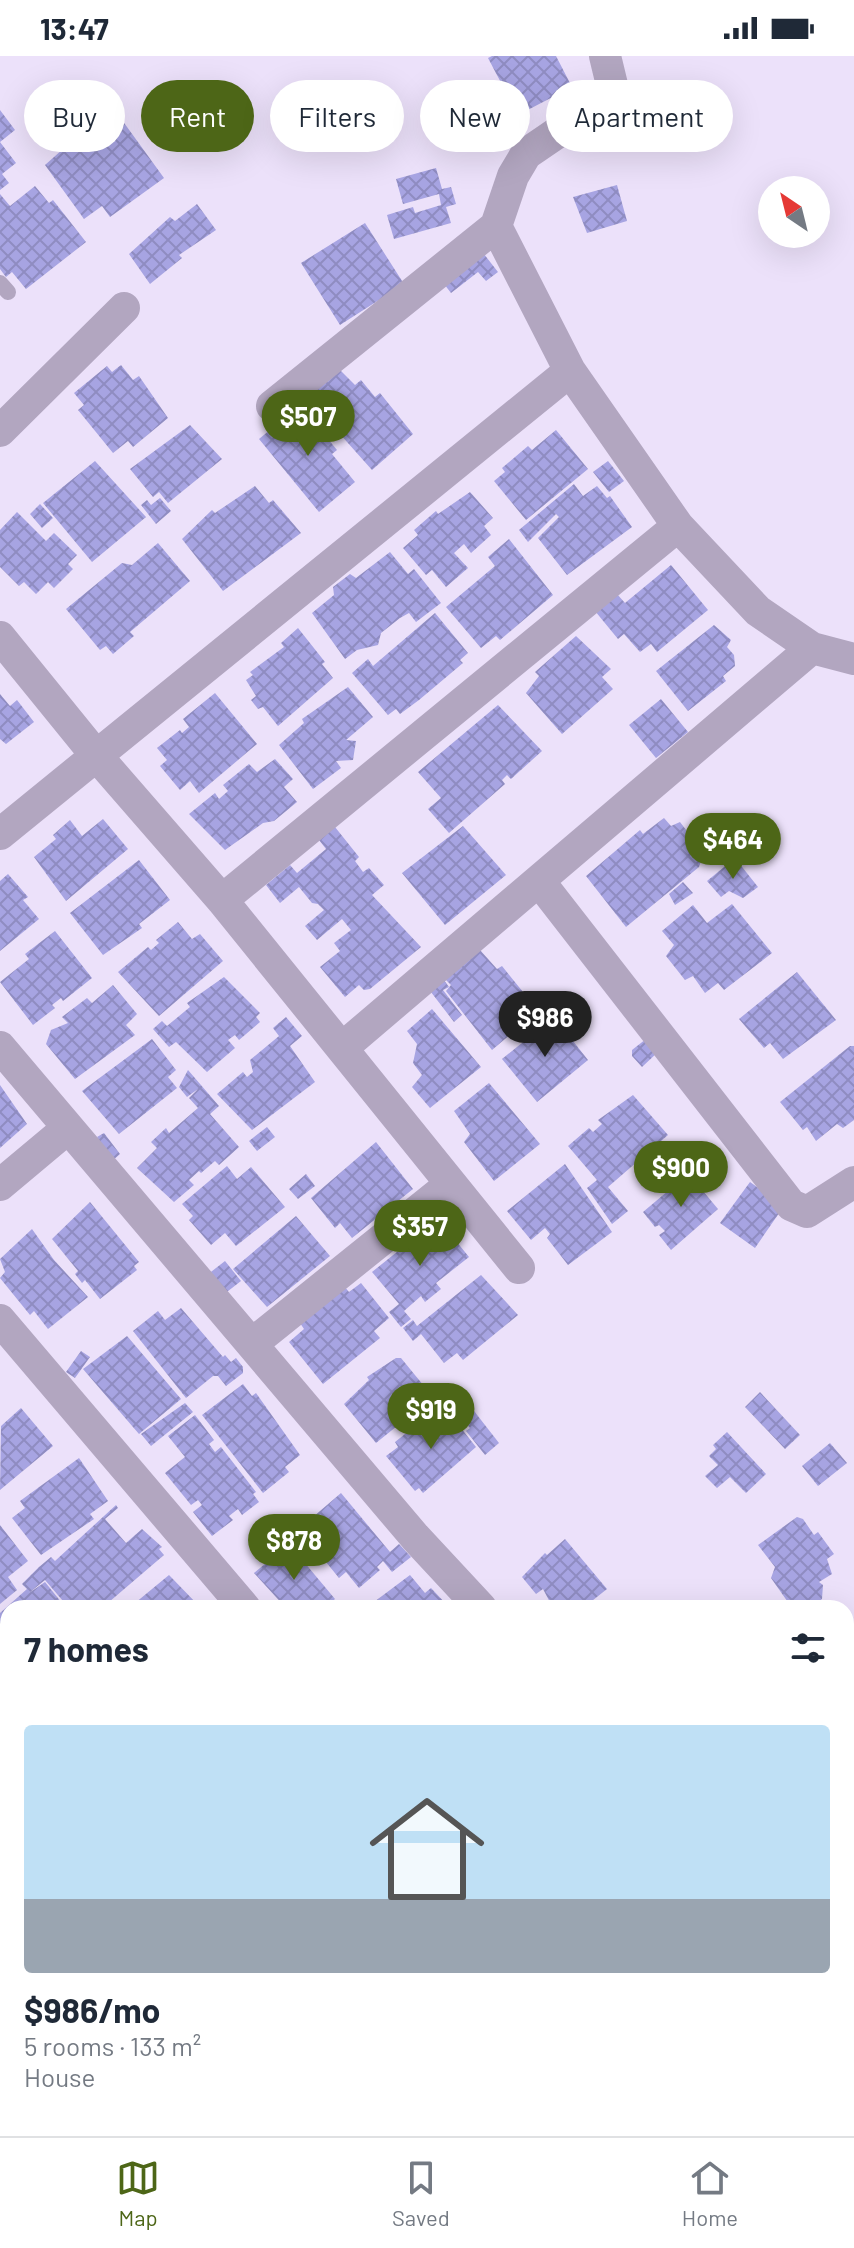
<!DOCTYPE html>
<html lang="en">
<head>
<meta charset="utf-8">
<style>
  :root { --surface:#fff; --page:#f2f2f3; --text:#1f2937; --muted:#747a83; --line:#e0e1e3; --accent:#4d6617 }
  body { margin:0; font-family:Barlow,sans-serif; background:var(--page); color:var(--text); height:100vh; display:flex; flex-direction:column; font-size:30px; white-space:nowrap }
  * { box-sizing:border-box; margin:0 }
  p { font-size:26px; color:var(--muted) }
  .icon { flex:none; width:44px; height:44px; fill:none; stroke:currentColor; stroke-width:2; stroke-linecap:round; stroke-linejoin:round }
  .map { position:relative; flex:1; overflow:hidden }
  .side { position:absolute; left:0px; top:1544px; width:854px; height:536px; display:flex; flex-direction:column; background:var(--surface); border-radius:24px 24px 0 0; box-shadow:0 8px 32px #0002 }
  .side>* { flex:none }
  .top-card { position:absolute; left:24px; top:24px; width:806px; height:72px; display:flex; gap:16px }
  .needle { width:52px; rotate:325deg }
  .tools { position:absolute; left:758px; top:120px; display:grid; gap:16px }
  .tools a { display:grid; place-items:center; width:72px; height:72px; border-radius:50%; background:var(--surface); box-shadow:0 8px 32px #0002; font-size:40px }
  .price { position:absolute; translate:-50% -68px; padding:0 18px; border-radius:28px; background:var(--accent); color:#fff; font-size:26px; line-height:52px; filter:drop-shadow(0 2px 4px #0008) }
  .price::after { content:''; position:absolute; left:50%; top:48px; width:24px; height:18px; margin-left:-12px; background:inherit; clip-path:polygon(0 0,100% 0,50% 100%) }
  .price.on { background:#222; color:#fff }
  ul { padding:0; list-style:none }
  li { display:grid; align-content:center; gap:16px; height:424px; padding:0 24px }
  li span { display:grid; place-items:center; height:248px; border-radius:8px; color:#555 }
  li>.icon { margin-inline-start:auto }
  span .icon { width:144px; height:144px; fill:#fffc; stroke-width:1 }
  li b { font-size:34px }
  h2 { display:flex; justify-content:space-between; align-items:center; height:96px; padding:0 24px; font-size:34px }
  .chip { padding:0 28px; border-radius:36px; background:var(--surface); box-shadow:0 8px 32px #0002; font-size:28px; line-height:72px }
  .chip.on { background:var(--accent); color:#fff }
  .status { display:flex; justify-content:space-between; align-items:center; height:56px; padding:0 40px; background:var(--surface); direction:ltr }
  .status svg { height:22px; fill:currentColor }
  .tab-bar { display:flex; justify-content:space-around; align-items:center; height:112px; border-top:2px solid var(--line); background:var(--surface); font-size:22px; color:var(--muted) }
  .tab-bar a { display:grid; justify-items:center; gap:4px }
  .tab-bar .on { color:var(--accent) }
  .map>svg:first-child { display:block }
  .building { fill:url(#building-cross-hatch) }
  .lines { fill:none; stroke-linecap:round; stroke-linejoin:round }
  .service { stroke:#b2a6c0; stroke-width:16 }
  .minor { stroke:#b2a6c0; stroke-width:32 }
</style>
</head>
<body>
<div class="status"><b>13:47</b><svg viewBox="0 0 49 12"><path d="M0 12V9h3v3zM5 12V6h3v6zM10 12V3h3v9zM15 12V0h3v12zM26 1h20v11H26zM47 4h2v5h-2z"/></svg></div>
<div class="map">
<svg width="854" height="2080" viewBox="0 0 854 2080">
  <defs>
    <pattern id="building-cross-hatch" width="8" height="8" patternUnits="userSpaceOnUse" patternTransform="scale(2)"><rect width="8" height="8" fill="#a7a4e2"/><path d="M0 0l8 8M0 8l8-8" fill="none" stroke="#8f8cc1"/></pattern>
  </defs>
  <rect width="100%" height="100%" fill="#ece1fa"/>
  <!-- building -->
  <path class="building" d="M492 0H556L572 31 518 59 488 2Z
    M114 53 164 122 110 161 102 150 84 163 45 109 81 77 77 73 94 60 98 65Z
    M0 54 15 74 0 86Z
    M0 86 16 107 2 118 9 127 0 134Z
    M436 112 442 133 451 131 456 148 446 151 451 167 394 183 387 159 413 151 415 157 441 149 439 138 403 148 396 123Z
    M617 129 627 165 587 177 573 141Z
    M35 130 49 147 53 144 86 186 26 233 12 216 6 221 0 213V138L10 150Z
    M197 148 216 174 179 199 182 202 150 228 129 198 170 161 175 165Z
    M365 167 404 228 340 269 301 207Z
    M480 193 498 216 486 225 478 216 451 237 441 224Z
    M121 309 133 324 139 320 168 362 133 391 128 385 113 397 78 354 84 349 74 337 107 310 112 316Z
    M335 309 355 329 361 324 375 341 380 337 413 378 372 414 314 349 320 345 314 346 305 335Z
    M300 349 337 394 332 398 355 426 319 456 259 383Z
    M190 369 222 403 168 447 159 436 153 441 130 413Z
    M556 374 588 413 526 464 494 425 505 416 502 412 528 390 532 394Z
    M95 405 146 461 92 506 43 447Z
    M608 405 624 425 609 436 593 416Z
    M574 428 583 440 597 430 607 442 610 440 632 471 567 519 538 482 559 461 556 458 528 486 519 474Z
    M255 430 269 447 273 444 301 477 223 535 182 483 212 454 215 457Z
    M470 436 493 462 484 470 491 479 471 497 464 488 454 497 468 512 446 531 432 514 426 519 403 492 418 479 414 474 436 455 438 458Z
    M160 442 171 455 156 468 141 449 147 444 151 449Z
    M40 448 53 462 42 472 30 458Z
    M17 456 46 485 54 477 77 499 68 508 73 513 54 532 48 526 36 538 24 526 19 530 0 511V474Z
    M509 483 553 539 500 584 496 580 481 592 446 551 495 510 488 501Z
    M158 487 190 525 130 576 134 580 113 598 106 590 100 594 66 553 122 507 132 509Z
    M390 496 408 518 414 513 441 547 416 566 409 557 400 562 381 577 378 589 357 594 345 603 312 557 334 539 333 531 350 518 356 522Z
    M671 509 708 554 657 596 651 588 640 596 624 578 618 583 595 555 616 537 625 547Z
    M435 557 468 597 460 604 463 607 419 644 400 658 396 653 388 659 352 617 368 603 373 610Z
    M714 569 731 584 727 591 734 599 735 610 723 620 726 625 688 655 656 615Z
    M298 572 325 606 322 608 333 622 278 670 263 651 258 653 251 644 256 640 246 624 253 619 250 616 284 591 281 587Z
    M576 580 611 613 602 621 613 633 562 678 526 637 539 620 535 616Z
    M348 631 373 661 346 684 356 685 353 704 336 705 341 712 313 733 279 689 304 667 302 663Z
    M215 637 257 688 199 737 190 725 180 734 160 710 167 704 157 692 180 674 182 677 189 671 183 663Z
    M0 638 10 650 17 644 34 666 6 688 0 683Z
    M661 643 688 676 656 702 629 669Z
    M498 649 542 695 511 723 507 719 502 724 505 728 449 777 428 753 441 742 418 716Z
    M275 703 293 723 284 731 297 746 274 765 263 767 225 794 189 758 215 737 219 743 228 735 223 729 249 708 257 716Z
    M664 762 671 770 680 766 696 787 690 792 701 805 699 811 626 871 586 820 640 774 643 778Z
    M103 763 128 793 66 845 34 801 56 783 53 779 70 764 82 780Z
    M463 770 506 819 445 869 402 817Z
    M335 771 359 801 355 805 363 816 369 812 384 829 372 839 421 891 370 933 364 934 359 929 345 941 320 911 340 895 334 887 351 874 342 863 317 884 305 870 324 854 318 848 312 847 299 831 280 847 266 829 290 809 297 817 326 793 319 784Z
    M735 802 758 831 743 842 729 835 721 841 707 825Z
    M139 804 170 844 139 868 142 872 103 899 70 857Z
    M8 818 28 841 23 844 39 863 0 895V825Z
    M683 826 693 837 675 849 669 838Z
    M732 848 772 897 724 934 718 927 705 937 693 920 685 924 666 900 674 889 662 875 693 849 707 867Z
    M178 866 192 883 200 878 223 905 159 960 118 916 148 891 151 894 159 887 156 884Z
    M55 875 92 922 63 945 61 942 52 949 55 952 33 969 0 926 29 903 25 898Z
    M480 894 497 913 502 910 523 936 520 938 529 951 515 964 519 971 492 994 446 935 451 929 443 921Z
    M438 916 449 931 443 934 462 959 454 966 424 927Z
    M797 916 836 964 783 1003 770 987 764 992 739 963Z
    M224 921 260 957 256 961 260 966 239 984 235 979 228 984 235 992 207 1016 176 986 169 991 153 973 162 965 167 970 190 951 187 947Z
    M113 929 137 958 126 969 135 979 75 1023 46 988 51 974 68 967 62 961 87 942 92 947Z
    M432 953 481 1011 430 1052 412 1031 422 1019 413 1007 417 988 407 975Z
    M286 961 302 980 290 990 315 1026 252 1074 217 1038 243 1016 247 1021 253 1016 250 1004 279 980 273 972Z
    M554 961 588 1004 537 1046 502 1003Z
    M152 983 176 1014 168 1021 177 1032 119 1078 82 1035Z
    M646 983 658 996 642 1011 632 1000V994Z
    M850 990H854V1064L843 1072 837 1068 816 1085 807 1071 803 1074 780 1046Z
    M188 1014 219 1050 210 1058 239 1091 219 1109 215 1105 201 1117 199 1115 189 1124 194 1129 174 1146 137 1112 157 1092 151 1086 166 1072 169 1077 198 1052 189 1042 198 1033 187 1041 179 1031Z
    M489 1027 540 1088 494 1125 464 1086 470 1078 454 1055Z
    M0 1029 27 1068 0 1092Z
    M633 1039 668 1079 608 1131 628 1155 612 1168 587 1132 597 1124 568 1090 589 1072 593 1076 602 1068 598 1064Z
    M267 1071 275 1081 257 1095 249 1085Z
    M104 1077 120 1098 111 1106 97 1081Z
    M376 1086 413 1133 352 1182 340 1167 335 1172 311 1142Z
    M565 1108 612 1176 568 1209 547 1182 550 1178 545 1172 531 1184 507 1155Z
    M227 1110 237 1123 251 1111 285 1151 236 1190 225 1177 211 1189 189 1164 193 1160 182 1148Z
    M694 1113 708 1130 702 1134 718 1153 671 1194 659 1179 665 1175 659 1169 655 1171 643 1156Z
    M306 1118 315 1130 298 1143 289 1133Z
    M750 1126 784 1150 755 1192 720 1167Z
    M90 1146 139 1206 134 1210 137 1214 100 1243 85 1224 82 1227 75 1218 78 1215 52 1183Z
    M296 1160 330 1200 267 1251 233 1213Z
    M438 1163 469 1201 436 1227 441 1233 425 1246 421 1240 404 1255 411 1263 401 1271 389 1256 399 1248 372 1216Z
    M32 1173 54 1204 88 1241 48 1273 34 1255 30 1259 0 1222 5 1216 0 1203Z
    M225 1205 241 1225 223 1239 207 1219Z
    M481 1219 518 1259 463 1304 457 1297 444 1307 421 1278 413 1285 403 1272 413 1264 417 1270Z
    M361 1227 389 1262 374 1275 380 1282 323 1328 289 1286 304 1273 300 1267 344 1230 349 1236Z
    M181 1252 223 1301 225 1299 231 1306 236 1302 243 1311V1317L226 1330 218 1320H213L186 1342 133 1275 158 1255 165 1264Z
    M127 1280 181 1343 139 1378 83 1313Z
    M81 1295 90 1301 75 1322 66 1316Z
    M396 1302H401L433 1341 376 1387 344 1348 369 1324 367 1321Z
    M243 1328 252 1340 256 1337 300 1399 285 1411 289 1416 263 1437 202 1359Z
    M760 1336 800 1379 785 1393 745 1351Z
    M185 1347 193 1356 151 1390 141 1378Z
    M21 1352 53 1390 0 1434 1 1370Z
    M445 1352 476 1391 423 1437 419 1432 415 1435 386 1400 398 1391 395 1386 410 1374 414 1378Z
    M474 1355 499 1387 485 1399 466 1375 470 1372 463 1364Z
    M195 1359 214 1384 209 1388 215 1396 221 1391 256 1436 253 1438 259 1446 242 1459 238 1453 229 1460 233 1464 212 1480 193 1456 202 1449 198 1444 191 1449 165 1417 185 1401 168 1380Z
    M727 1376 766 1418 746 1437 730 1421 717 1432 705 1420 718 1409 709 1400 716 1393 713 1389Z
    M830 1387 847 1407 818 1430 802 1410Z
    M79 1402 108 1445 90 1458 94 1463 41 1499 12 1462 25 1452 20 1445Z
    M341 1437 390 1496 399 1488 411 1501 392 1516 383 1505 377 1511 380 1514 359 1532 346 1516 339 1522 299 1473Z
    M116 1449 118 1452 105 1463 126 1487 142 1473 162 1491 159 1493 164 1499 102 1552H69L45 1524 29 1537 45 1526 66 1552H8V1629L0 1619V1557L27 1533 22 1528 39 1511 51 1501 55 1505Z
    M797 1461 803 1463 814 1479 818 1476 834 1498 827 1503 832 1518 819 1526 823 1529 822 1543 810 1552H792L771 1522 775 1511 758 1489Z
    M0 1469 28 1505 8 1521 17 1534 0 1548Z
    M565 1483 607 1533 583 1552H553L543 1533 536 1538 522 1521 545 1497 547 1499Z
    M289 1488 335 1543 325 1552H286L254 1517Z
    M169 1519 201 1552H129Z
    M410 1519 425 1537 431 1532 448 1550 366 1552Z
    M854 1684V1739L846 1730V1691Z
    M8 1826V1885L4 1889 0 1883V1832Z
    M854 1932V2058L846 2049V2016L849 2013 846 2009V1939Z
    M400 2072H438L423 2080H408Z
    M456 2072H487L494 2080H446Z
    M521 2072H588L577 2080H528Z
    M765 2072H844L830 2080H772Z"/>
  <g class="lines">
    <!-- service -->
    <path class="service" d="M0 227 8 236"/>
    <!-- minor -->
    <path class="minor" d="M605 0 612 29 608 42 526 98 513 120 496 170 570 315 678 470 758 555 812 592 854 603
      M272 350 496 170
      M0 375 124 252
      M0 581 95 698 222 844 519 1212
      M0 778 570 315
      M539 825 791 1149 807 1156 854 1126
      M222 844 678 470
      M0 991 415 1481 481 1552
      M342 992 812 592
      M0 1129 68 1072
      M0 1264 245 1552
      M253 1287 451 1128
      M0 1676 8 1686
      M0 1795 8 1789
      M846 1862 854 1852
      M339 2072 345 2080
      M709 2072 716 2080
      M651 2080 658 2072"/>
  </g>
</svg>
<div class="tools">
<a><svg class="needle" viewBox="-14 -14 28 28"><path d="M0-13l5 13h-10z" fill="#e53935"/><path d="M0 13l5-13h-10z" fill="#747a83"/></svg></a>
</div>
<b class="price" style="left:308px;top:402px">$507</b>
<b class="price" style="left:733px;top:825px">$464</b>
<b class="price on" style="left:545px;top:1003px">$986</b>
<b class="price" style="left:681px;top:1153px">$900</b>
<b class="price" style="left:420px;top:1212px">$357</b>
<b class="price" style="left:431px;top:1395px">$919</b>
<b class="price" style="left:294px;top:1526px">$878</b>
<div class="top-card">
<a class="chip">Buy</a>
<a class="chip on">Rent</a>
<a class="chip">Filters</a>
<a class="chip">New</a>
<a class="chip">Apartment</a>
</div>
<section class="side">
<h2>7 homes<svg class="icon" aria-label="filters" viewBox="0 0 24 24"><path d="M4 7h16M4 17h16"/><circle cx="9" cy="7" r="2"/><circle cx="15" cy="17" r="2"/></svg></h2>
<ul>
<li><span style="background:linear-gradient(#bfe0f5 70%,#9aa5b1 0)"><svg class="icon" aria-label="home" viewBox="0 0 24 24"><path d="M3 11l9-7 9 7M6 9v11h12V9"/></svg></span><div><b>$986/mo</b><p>5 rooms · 133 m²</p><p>House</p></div></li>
</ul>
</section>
</div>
<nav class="tab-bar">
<a class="on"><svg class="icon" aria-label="map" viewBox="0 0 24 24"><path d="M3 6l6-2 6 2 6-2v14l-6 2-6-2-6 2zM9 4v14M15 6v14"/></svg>Map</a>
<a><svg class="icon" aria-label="saved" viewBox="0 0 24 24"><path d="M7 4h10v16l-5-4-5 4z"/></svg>Saved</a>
<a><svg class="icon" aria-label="home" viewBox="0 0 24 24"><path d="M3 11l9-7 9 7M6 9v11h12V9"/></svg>Home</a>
</nav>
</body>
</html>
